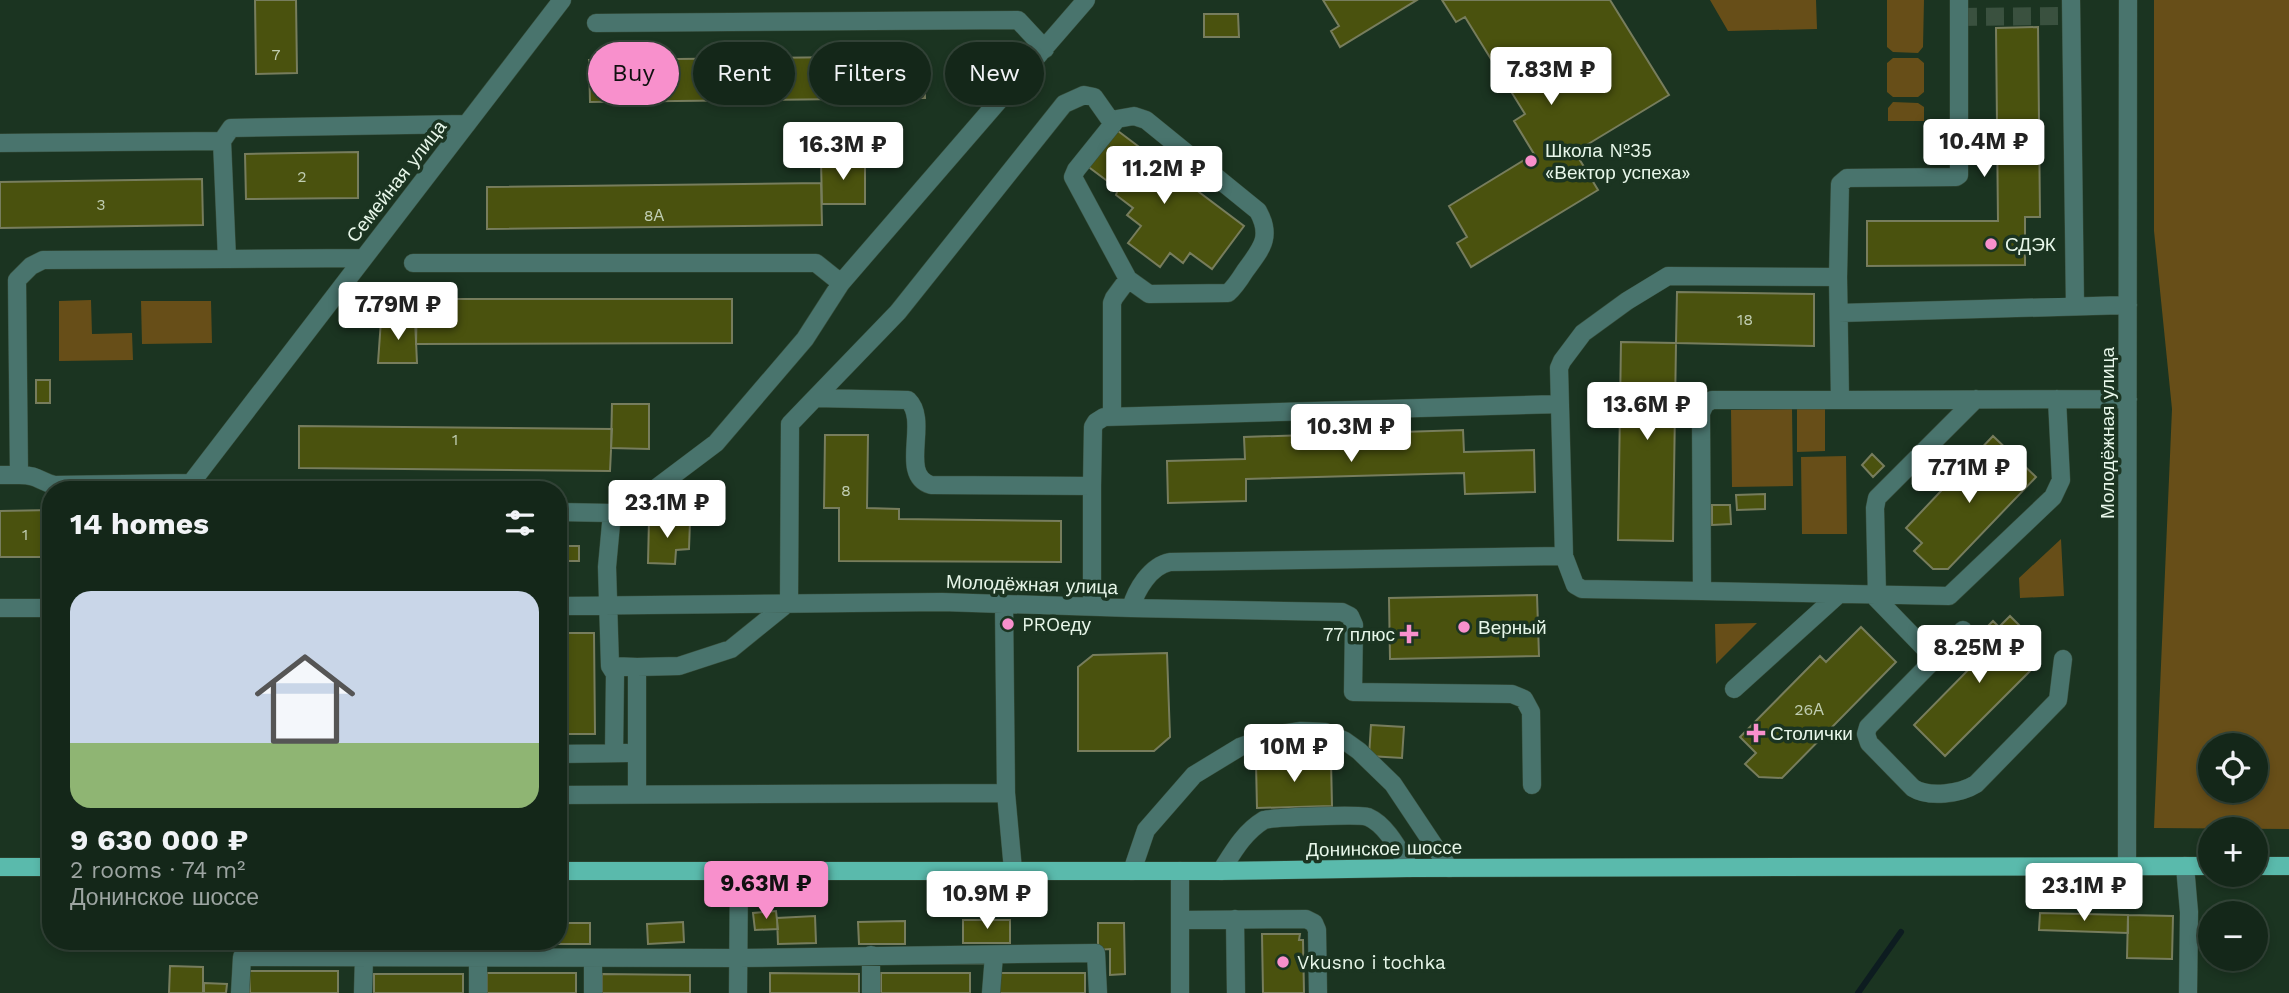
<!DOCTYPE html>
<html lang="en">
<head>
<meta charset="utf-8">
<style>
  :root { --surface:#142719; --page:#1d2f22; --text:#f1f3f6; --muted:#9da5a2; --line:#334438; --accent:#f890cc }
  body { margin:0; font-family:"Work Sans",sans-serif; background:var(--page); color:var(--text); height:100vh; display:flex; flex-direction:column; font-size:26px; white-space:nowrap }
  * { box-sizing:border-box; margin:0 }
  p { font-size:23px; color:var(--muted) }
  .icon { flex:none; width:38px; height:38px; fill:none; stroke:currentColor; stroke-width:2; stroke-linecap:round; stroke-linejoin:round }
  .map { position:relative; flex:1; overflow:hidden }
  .sheet { position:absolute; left:42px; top:481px; width:525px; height:469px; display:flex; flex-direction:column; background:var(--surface); border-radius:28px; box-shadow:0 4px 10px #0003,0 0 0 2px var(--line) }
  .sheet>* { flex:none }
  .top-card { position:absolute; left:588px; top:42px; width:665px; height:63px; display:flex; gap:14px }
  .buttons { position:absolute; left:2198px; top:733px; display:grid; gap:14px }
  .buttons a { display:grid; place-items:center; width:70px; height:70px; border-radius:50%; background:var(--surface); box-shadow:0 4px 10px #0003,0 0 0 2px var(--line); font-size:35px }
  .price { position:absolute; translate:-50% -60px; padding:0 16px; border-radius:7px; background:#fff; color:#222; font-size:23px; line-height:46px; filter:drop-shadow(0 2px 4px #0008) }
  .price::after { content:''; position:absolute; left:50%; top:42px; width:21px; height:16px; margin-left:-10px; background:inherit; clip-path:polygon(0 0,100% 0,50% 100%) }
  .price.active { background:var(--accent); color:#111 }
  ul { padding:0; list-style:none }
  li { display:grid; align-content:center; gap:14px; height:371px; padding:0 28px }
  li span { display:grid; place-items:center; height:217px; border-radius:21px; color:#555 }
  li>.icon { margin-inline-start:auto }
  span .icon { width:126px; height:126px; fill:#fffc; stroke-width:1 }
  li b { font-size:30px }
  h2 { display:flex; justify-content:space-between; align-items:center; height:84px; padding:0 28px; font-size:30px }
  .chip { padding:0 24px; border-radius:32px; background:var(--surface); box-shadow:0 4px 10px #0003,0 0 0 2px var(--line); font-size:24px; line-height:63px }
  .chip.active { background:var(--accent); color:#111 }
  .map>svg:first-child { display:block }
  .green { fill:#674e18; fill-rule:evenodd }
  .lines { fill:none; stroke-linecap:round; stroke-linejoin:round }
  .stream { stroke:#0d1c20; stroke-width:6 }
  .building { fill:#4a520e; stroke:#777d5d; stroke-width:2 }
  .minor-tunnel { stroke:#3a513f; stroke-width:18; stroke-dasharray:18 9; stroke-linecap:butt }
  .minor-casing { stroke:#384f3d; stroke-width:19 }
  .major-casing { stroke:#384f3d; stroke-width:19 }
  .minor { stroke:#49746d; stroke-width:18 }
  .major { stroke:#5abaac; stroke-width:18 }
  .poi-dot { fill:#f890cc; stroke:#1b3421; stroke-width:2.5 }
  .labels { text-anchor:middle; stroke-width:7; stroke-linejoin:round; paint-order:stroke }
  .number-label { font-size:16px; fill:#c0cdb2 }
  .poi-label { font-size:19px; fill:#e7f6e9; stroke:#1b3421; text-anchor:start }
  .street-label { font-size:19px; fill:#e7f6e9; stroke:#1b3421 }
</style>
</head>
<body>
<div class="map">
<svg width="2289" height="993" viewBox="0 0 2289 993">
  <rect width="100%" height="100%" fill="#1b3421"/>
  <!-- green -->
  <path class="green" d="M1710 0H1816L1817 29 1728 31Z
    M1887 0H1924L1923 47 1918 53 1893 52 1887 47Z
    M2154 0H2289V829L2154 828 2172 409 2154 231ZM2210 746H2256V791H2210Z
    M1893 58H1918L1924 63V92L1918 97H1893L1887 92V63Z
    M1893 102 1918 103 1924 107V121H1888V108Z
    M91 300 92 334 132 333 133 360 59 361V301Z
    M211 301 212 343 142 344 141 301Z
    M1825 408V451L1797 452V409Z
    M1792 409 1793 486 1732 487 1731 410Z
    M1846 456 1847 534H1802L1801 457Z
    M2061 539 2064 596 2020 598 2019 578Z
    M1757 623 1716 664 1715 624Z"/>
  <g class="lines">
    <!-- stream -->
    <path class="stream" d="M1858 993 1901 932"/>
  </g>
  <!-- building -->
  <path class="building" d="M255 0H296L297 73 256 74Z
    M1323 0H1417L1340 47 1331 31 1339 26Z
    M1442 0H1610L1669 95 1575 152 1598 190 1471 267 1457 243 1467 237 1449 206 1534 154 1514 121 1525 114 1465 17 1456 22Z
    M1204 14H1238L1239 37H1204Z
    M2038 27 2040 217H2025V265L1867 266V221H1998L1996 28Z
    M924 56 925 98 590 102 589 60Z
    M1114 128 1244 226 1212 269 1190 253 1183 263 1170 253 1160 267 1128 243 1141 226 1127 215 1133 208 1116 195 1118 189 1086 165Z
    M358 152V198L246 199 245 154Z
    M865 160V204H822L821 161Z
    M202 179 203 225 0 228V182Z
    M821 183 822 225 487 229V187Z
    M1677 292 1814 294V346L1676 343Z
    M417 299H732V343L416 344Z
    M381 320H415L417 363H378Z
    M1621 342 1676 343 1673 541 1618 540Z
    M36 380H50V403H36Z
    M612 404H649V449L611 448Z
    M299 426 612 429 610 471 299 468Z
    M1463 430 1464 452 1534 450 1535 492 1465 494 1464 473 1246 479V501L1168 503 1167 461 1245 459 1244 437Z
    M825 435H868L867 508 899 509V519L1061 521V562L839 561V508H824Z
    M1993 436 2036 477 1948 569H1933L1914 551 1922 543 1906 528Z
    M1872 454 1884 466 1873 477 1862 465Z
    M1765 494V509L1737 510 1736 495Z
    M1712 505H1730L1731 524 1712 525Z
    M51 510V557H0V511Z
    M649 519 690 521 689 549 676 550 675 564 648 563Z
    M567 546H579V561H567Z
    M1537 595 1539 656 1390 659 1389 598Z
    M2010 616 2028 634 2020 641 2040 661 1945 756 1914 725 1976 662 1964 650 1993 621 1999 627Z
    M1861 627 1896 662 1782 778 1759 777 1745 764 1756 753 1740 737 1820 656 1826 662Z
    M558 633H594L595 734H558Z
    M1167 653 1170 737 1154 751H1078V667L1093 655Z
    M1371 725 1404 727 1402 758 1369 756Z
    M1331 761 1332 806 1257 808 1256 763Z
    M776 911 778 929 755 930 753 913Z
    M2040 913 2128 915V933L2039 930Z
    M2128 915 2173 916 2172 959 2127 958Z
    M815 916 816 943 778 944 777 918Z
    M963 920H1010V943H963Z
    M905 921V944H859L858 922Z
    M683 922 684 942 648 944 647 924Z
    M558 923H590V944H558Z
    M1098 923H1124L1125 974 1110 975V949L1098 950Z
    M1262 934H1300L1299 940H1303L1304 993H1263Z
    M170 966 203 967V993H169Z
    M249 971H338V993H250Z
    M487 973H576V993H487Z
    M770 973 859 974V993H770Z
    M881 973H970V993H881Z
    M996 973H1085V993H996Z
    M374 974H463V993H374Z
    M602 974 690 975V993H602Z
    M204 983 227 984 226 993H204Z"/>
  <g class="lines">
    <!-- minor-tunnel -->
    <path class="minor-tunnel" d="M1959 17 2072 16"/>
    <defs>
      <path id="minor" d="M2071 0 2075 306
        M596 23 1018 20 1045 49
        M0 143 222 141
        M227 259 363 258
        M413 263H816L841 283
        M1838 277 1668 276 1627 301 1583 333 1562 361 1559 368 1564 556 1575 585 1582 589 1702 591 1701 413 1705 404 1712 400H1840L1838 277 1840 184 1847 178 1956 177 1959 175V0
        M1839 313 2128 305
        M815 398 898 312 1064 104 1084 95 1094 97 1113 124
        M1840 400 2128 399
        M1112 417V303L1114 298 1128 279 1073 177 1076 170 1117 119 1134 116 1146 120 1258 211C1273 238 1260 250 1245 271 1240 279 1235 287 1228 293L1149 294 1128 279
        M0 475H19L17 280 31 266 43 260 227 259 222 141 231 128 467 124
        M19 475C40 475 39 482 55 485L191 483
        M1092 486 1093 427 1096 422 1104 417 1560 404
        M190 490 191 483 562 0
        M558 512 612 513 631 507 716 443 805 339 841 283 1086 0
        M612 513 607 567 610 666 637 667V794
        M1702 591 1949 596 2053 497 2061 480 2057 399
        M1873 595 1935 659
        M1877 595 1875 508 1877 498 1976 399
        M1004 604 1006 793 1013 870
        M558 606 942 602 1131 608C1136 590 1150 566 1170 562L1564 556
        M0 608H51
        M1131 608 1342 612 1350 616 1354 625 1353 692 1512 694 1524 699 1531 712 1532 785
        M1963 630 1868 727 1866 734 1869 743 1913 788C1929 798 1960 794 1976 784L2058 700 2063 659
        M610 666 615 674 614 753
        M637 667 679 666 731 649 789 602 790 424 815 398 908 400C930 421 898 475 931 485L1092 486V607
        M1734 689 1839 594
        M558 754 627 753
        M558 795 1006 793
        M2127 866 2128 0
        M2185 866 2189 912 2188 993
        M1132 871 1146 830 1194 775 1240 747 1273 735 1301 731 1325 732 1345 741 1359 751 1393 784 1449 868
        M1180 871V920L1306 919 1314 923 1317 930 1318 993
        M1221 871C1233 852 1244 832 1264 820 1275 817 1360 814 1368 817 1387 825 1400 852 1410 868
        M1235 919 1236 993
        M1180 920V993
        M871 955V993
        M478 956V993
        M593 958V993
        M240 993 242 957 739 958 1096 953 1098 993
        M363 993 364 957
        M738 993 739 871
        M991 993 994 955"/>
      <path id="major" d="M2256 866H2289
        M0 867H51
        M558 871H1221L1410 868 2210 866"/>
    </defs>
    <!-- minor casing -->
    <use href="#minor" class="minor-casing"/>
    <!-- major casing -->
    <use href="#major" class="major-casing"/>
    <!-- minor -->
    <use href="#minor" class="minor"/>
    <!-- major -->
    <use href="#major" class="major"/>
  </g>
  <!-- markers -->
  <g class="poi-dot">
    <circle cx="1531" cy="161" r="7"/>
    <circle cx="1991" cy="244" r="7"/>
    <circle cx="1008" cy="624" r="7"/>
    <circle cx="1464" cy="627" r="7"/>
    <path d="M1405.5 623.5h7v7h7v7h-7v7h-7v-7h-7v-7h7z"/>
    <path d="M1752.5 722.5h7v7h7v7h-7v7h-7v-7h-7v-7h7z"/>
    <circle cx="1283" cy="962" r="7"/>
  </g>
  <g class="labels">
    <!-- number labels -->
    <g class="number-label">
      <text x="276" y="60">7</text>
      <text x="302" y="182">2</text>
      <text x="101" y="210">3</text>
      <text x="654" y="221">8А</text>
      <text x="1745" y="325">18</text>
      <text x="455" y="445">1</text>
      <text x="846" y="496">8</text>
      <text x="25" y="540">1</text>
      <text x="1809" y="715">26А</text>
    </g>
    <!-- poi labels -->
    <g class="poi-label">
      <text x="1545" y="157">Школа №35<tspan x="1545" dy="22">«Вектор успеха»</tspan></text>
      <text x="2005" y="251">СДЭК</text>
      <text x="1022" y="631">PROеду</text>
      <text x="1478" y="634">Верный</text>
      <text x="1395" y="641" text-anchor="end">77 плюс</text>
      <text x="1770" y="740">Столички</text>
      <text x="1297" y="969">Vkusno i tochka</text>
    </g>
    <!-- street labels -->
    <g class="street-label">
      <text transform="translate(396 181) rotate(-52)" y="7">Семейная улица</text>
      <text transform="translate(2107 433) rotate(-90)" y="7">Молодёжная улица</text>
      <text transform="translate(1032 584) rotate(2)" y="7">Молодёжная улица</text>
      <text transform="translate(1384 848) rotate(-1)" y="7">Донинское шоссе</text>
    </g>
  </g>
</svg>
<div class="buttons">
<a><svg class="icon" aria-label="locate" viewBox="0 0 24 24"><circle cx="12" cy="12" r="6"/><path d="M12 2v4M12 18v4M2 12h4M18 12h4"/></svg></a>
<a>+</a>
<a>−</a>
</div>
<b class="price" style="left:1551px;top:107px">7.83M ₽</b>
<b class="price" style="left:1984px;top:179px">10.4M ₽</b>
<b class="price" style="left:843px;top:182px">16.3M ₽</b>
<b class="price" style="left:1164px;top:206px">11.2M ₽</b>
<b class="price" style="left:398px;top:342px">7.79M ₽</b>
<b class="price" style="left:1647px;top:442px">13.6M ₽</b>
<b class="price" style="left:1351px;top:464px">10.3M ₽</b>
<b class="price" style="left:1969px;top:505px">7.71M ₽</b>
<b class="price" style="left:667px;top:540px">23.1M ₽</b>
<b class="price" style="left:1979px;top:685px">8.25M ₽</b>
<b class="price" style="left:1294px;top:784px">10M ₽</b>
<b class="price active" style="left:766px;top:921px">9.63M ₽</b>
<b class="price" style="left:2084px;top:923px">23.1M ₽</b>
<b class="price" style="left:987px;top:931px">10.9M ₽</b>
<div class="top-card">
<a class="chip active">Buy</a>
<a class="chip">Rent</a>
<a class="chip">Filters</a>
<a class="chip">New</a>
</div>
<section class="sheet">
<h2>14 homes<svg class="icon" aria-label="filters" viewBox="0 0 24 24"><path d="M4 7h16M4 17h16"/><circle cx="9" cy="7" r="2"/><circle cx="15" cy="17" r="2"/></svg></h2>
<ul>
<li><span style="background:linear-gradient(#c9d6e8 70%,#8fb573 0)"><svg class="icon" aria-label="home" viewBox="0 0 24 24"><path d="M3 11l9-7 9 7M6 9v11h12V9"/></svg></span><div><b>9 630 000 ₽</b><p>2 rooms · 74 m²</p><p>Донинское шоссе</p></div></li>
</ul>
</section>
</div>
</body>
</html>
